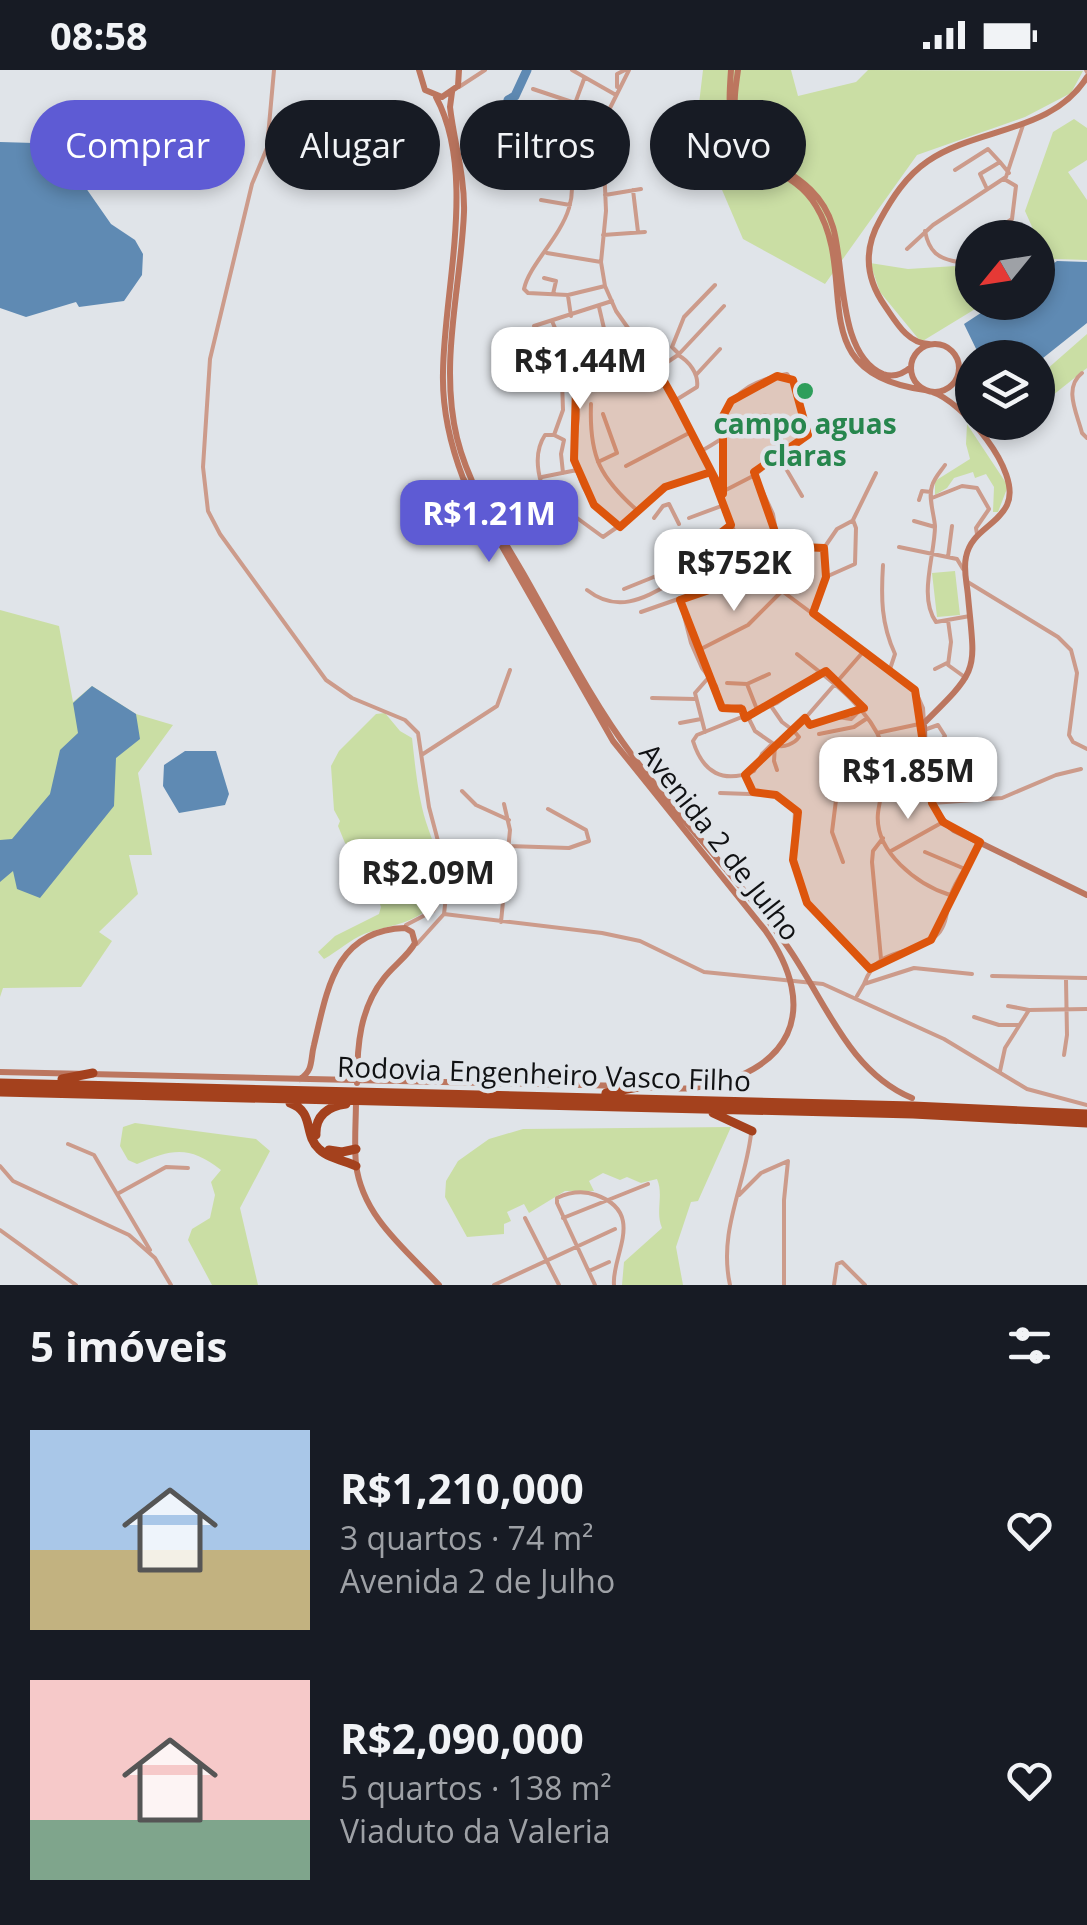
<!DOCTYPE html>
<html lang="pt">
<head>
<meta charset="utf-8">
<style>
  :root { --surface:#171b24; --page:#20242c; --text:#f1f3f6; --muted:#9ea1a6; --accent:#5e5bd4 }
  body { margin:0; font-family:"Open Sans",sans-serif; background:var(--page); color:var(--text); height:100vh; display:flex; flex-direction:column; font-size:38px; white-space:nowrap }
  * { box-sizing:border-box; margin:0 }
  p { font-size:32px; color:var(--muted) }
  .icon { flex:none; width:55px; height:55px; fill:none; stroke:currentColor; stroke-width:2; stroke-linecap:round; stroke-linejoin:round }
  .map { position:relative; height:1215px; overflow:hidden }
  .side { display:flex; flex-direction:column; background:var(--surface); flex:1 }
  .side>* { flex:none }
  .guide { position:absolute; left:30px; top:30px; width:1028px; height:90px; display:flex; gap:20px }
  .needle { width:65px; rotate:240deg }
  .fabs { position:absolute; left:955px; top:150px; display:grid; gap:20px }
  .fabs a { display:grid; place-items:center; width:100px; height:100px; border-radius:50%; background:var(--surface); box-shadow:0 5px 15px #0003; font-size:50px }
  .price { position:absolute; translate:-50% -85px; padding:0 22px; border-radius:20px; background:#fff; color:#222; font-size:32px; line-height:65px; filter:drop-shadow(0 2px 5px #0008) }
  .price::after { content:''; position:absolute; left:50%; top:60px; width:30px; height:22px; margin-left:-15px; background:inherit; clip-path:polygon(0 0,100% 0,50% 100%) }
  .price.active { background:var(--accent); color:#fff }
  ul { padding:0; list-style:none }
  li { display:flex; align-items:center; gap:30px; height:250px; padding:0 30px }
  li span { display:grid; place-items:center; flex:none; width:280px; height:200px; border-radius:0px; color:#555 }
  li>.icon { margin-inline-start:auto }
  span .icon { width:120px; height:120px; fill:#fffc; stroke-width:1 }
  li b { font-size:42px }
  h2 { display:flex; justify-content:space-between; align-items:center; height:120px; padding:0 30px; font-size:42px }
  .pill { padding:0 35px; border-radius:45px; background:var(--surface); box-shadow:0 5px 15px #0003; font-size:35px; line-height:90px }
  .pill.active { background:var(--accent); color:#fff }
  .status { display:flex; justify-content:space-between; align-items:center; height:70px; padding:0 50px; background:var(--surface); direction:ltr }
  .status svg { height:28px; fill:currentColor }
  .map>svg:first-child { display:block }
  .green { fill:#cadea4 }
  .water { fill:#5f8ab3 }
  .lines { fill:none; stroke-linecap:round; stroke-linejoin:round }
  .river { stroke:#5f8ab3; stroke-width:9 }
  .street { stroke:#cc9b8b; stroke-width:4 }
  .secondary { stroke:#bc765f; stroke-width:6 }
  .highway { stroke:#a4411d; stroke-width:9 }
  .marked { fill:#dd550c; fill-opacity:0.2; stroke:#dd550c; stroke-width:8; stroke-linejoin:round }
  .leisure-dot { fill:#2e9e5b; stroke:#e0e4e9; stroke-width:4 }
  .labels { text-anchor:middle; stroke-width:9; stroke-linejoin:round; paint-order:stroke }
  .leisure-label { font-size:28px; font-weight:bold; fill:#27864d; stroke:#e0e4e9 }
  .street-label { font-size:28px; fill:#101113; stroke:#e0e4e9 }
</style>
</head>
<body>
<div class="status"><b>08:58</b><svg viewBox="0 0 49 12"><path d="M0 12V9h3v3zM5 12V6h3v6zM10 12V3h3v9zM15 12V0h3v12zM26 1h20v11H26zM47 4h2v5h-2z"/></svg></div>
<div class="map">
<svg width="1087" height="1215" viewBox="0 0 1087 1215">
  <rect width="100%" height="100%" fill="#e0e4e9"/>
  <!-- green -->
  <path class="green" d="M703 0H791L798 26 856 12 868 0 1083 1 1071 23 1025 47 917 85 825 214 743 169 696 59Z
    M1074 49 1087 58V90L1068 102 1087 130V190L1055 189 1038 200V168L1021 167 1033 159 1025 141 1053 62Z
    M870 193 908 199 972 195V232L985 233 921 272 880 222Z
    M1087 264V298L1038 337V307Z
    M967 354 1008 416 998 442H993L994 417 986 404 975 408 973 402 954 408 947 418 935 425V411L970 389 966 374Z
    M955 501 960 545 937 547 932 503Z
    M0 540 59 556 73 632 92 616 136 644 173 655 138 703 152 785H129L138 824 99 862 112 871 81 917 3 918 0 927Z
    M385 643 400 661 412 668C415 695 418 726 426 752 437 787 461 823 416 847 400 856 381 857 364 864 350 870 338 881 324 889L318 882 335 866 379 844 381 837 366 792 345 773 338 756 340 751 334 740 331 696 339 681 376 644Z
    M135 1053 256 1069 270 1081 240 1138 258 1215H212L188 1170 192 1159 210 1148 215 1125 211 1112 221 1100C189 1075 172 1079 137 1094L128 1090 120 1076 123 1057Z
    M731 1057 698 1131 691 1132 676 1177 683 1215H622L624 1192 662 1158C655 1142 664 1125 657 1109L641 1113 627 1107 620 1110 603 1103 589 1111 594 1121H565L529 1143 524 1134 507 1142 511 1151 504 1154V1164L467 1167 445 1127 446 1111 458 1091 489 1069 523 1059Z"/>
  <!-- water -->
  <path class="water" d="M0 72 34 73 50 94 57 90 81 111 111 154 135 170 143 184 142 205 124 231 79 237 76 232 26 247 0 238Z
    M1057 191 1087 192V253L1038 292V288L980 287 964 254 996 233 1038 232V204Z
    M92 616 136 644 140 669 116 688 114 736 40 828 17 819 13 801 0 812V770L12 769 50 724 60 680 78 663 73 633Z
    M185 681H216L229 724 225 735 179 743 163 716 164 695Z"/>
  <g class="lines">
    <!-- river -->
    <path class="river" d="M508 30 515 26 527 0"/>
    <!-- street -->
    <path class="street" d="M274 0 267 78 252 114 210 289 203 397 208 441 220 464 326 610 352 628 405 650 418 663 429 737 448 809 444 844 417 874
      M572 0 616 25
      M629 0 606 46 603 71 606 141 601 192 605 216 616 241 657 299 675 331 711 402 731 455 752 492 782 521 915 620 923 638 924 653 877 663
      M1086 0 1087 2
      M584 9C577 29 565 55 567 76 569 98 576 116 569 138 560 168 529 195 524 219L528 223 568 225 605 216
      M459 17 485 0
      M617 17V4L625 0
      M533 19 575 33
      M529 46 603 62
      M546 92 568 83
      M955 100 988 79 1000 92
      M548 109 572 102
      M987 119 980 104 1000 92 1009 103
      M633 120 638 162
      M605 125 641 119
      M541 130 570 135
      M925 161C929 182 938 189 959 192
      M994 161 1012 149 1016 116 1004 109
      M603 165 645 162
      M907 179 933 155 1006 107 1023 55
      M547 183 601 192
      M544 208 556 211 553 224
      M568 226 571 246
      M599 237 606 267 617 288
      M534 256 612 231
      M558 265 589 260
      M543 269 558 265 552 251
      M680 283 724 236
      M679 284 672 277 684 247 715 215
      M657 299 678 285C689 291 699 304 697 317L676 330
      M1082 303C1063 318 1077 343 1082 363L1087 368
      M696 305 720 279
      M552 307 577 314
      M591 334C589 387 600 408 639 442
      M731 364 723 346C736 319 758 309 787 304L796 317 809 361C805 372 794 380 783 376
      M554 365H545C527 392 546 436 567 458L577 448 603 467 639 442 665 417 711 402
      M554 365 563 340 562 310
      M554 365 564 370 561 384 563 403
      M701 381C723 370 740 353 765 345L781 368 783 381 755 405 720 423
      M778 385 802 426
      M598 392 617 383 603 344
      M945 395C941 401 934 408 932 416 928 427 934 444 935 456 935 485 918 527 936 552L970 546
      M626 396 691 362
      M755 405 773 444 779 478
      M542 407 577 400
      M932 428 962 416 977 418 989 439 976 458 977 464
      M919 430 922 421 931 422
      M654 448 663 436 669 434 679 454
      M689 448 724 435
      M853 450 876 403
      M914 451 935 457
      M620 457C577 425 571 399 578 348 579 338 576 327 576 317 594 297 615 288 637 274
      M899 477 957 489 963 499
      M824 478 837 459 852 451
      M948 487 952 456
      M752 492 779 478H824L826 507 812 543
      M883 495C881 527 881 554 895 584L890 599
      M828 506 855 494 856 458 853 450
      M966 511 1058 567 1071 580 1077 603 1069 665 1073 672 1087 679
      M624 519 676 498 731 455
      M587 520C619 545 646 527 677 510L679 505 676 498
      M680 530 691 573 702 598 716 616 722 638 741 636 745 648
      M641 542 707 519 708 512 691 486
      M948 550 951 572 948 595 966 608
      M695 582 748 555 782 521
      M797 584C827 608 868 636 882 674 891 700 881 718 878 743 874 782 918 815 950 825
      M935 599 947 593
      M727 613 747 614 769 604
      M747 614 758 642
      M652 628 695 629
      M771 636 782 652 794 661
      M748 647 755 661 775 675
      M805 648 810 654 838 647 851 649 860 640
      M680 653 701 649
      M924 660 938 655 945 666 926 691
      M794 661 863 582
      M705 662 695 623 710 606
      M819 664 854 657 866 649
      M772 674 762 684 754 701C723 714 703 703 693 671L697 665 777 633 819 602
      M775 675 774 691 777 700
      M776 675C783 679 795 673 799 667L794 661
      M423 684 497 636 510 600
      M745 705 753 722
      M462 721 476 735 509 750
      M720 723 775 725 795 740 793 790 807 833 870 899
      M836 730 832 762 843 792
      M932 733 1002 728 1056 705 1081 699
      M508 776 569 778 589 771 586 760 548 739
      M891 781 943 752
      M925 782 965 799
      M444 844 602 863 640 871 704 902 823 914 944 969 1027 1019 1087 1035
      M501 852 510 760 504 734
      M406 855 433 841 445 820
      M881 889 872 792 873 781 883 768
      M992 906 1087 908
      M864 914C879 872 915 889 938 864 947 854 947 839 950 827 956 807 972 791 980 772
      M857 926 864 914 914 898 972 904
      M1008 936 1029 940 1087 939
      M974 947 999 955H1018
      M1064 985 1067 965 1066 910
      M1000 1001 1005 978 1029 940
      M68 1074 94 1085 150 1180
      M0 1096 13 1111 129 1165 155 1188 171 1215
      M119 1123 166 1097 188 1098
      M739 1125 761 1103 788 1091 784 1130V1215
      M525 1148 559 1215
      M563 1148 648 1114
      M0 1160 76 1215
      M589 1201 609 1192
      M494 1215 615 1159
      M595 1215 557 1133V1128C570 1122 582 1120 596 1125 647 1143 611 1186 614 1215
      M730 1215C718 1161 745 1116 751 1064
      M834 1215 837 1194 842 1192 865 1215"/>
    <!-- secondary -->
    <path class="secondary" d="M419 0 425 20 442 27 458 16 459 0
      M731 0C728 41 726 78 769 98 788 107 805 117 816 136 861 209 799 303 925 320
      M738 0C736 15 733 31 736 46 746 100 814 93 833 157 845 196 837 285 883 304 894 308 903 304 911 297
      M452 22 450 37C454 72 465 106 464 142 461 217 439 293 457 368 469 417 498 460 523 503 558 564 590 629 632 685 680 750 738 808 785 873 824 927 847 1001 912 1028
      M436 27C477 103 444 219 443 302 442 339 450 374 463 408L613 671 765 860C822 941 791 1004 693 1018 675 1020 656 1017 638 1017
      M911 298a24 24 0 1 1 48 0a24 24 0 1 1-48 0Z
      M929 274C908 274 896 252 885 236 866 209 863 180 880 150 892 128 906 106 928 91 978 57 1052 63 1087 7
      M932 322C962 331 1023 402 1007 435 997 456 971 461 966 487 963 500 967 513 968 526 975 602 981 597 924 653 925 688 921 738 954 760L1087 825
      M0 1002 626 1016
      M300 1009C314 1000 310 990 314 975 327 920 335 860 405 858L412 862 415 873C408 886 394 895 384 908 360 938 357 975 357 1013
      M356 1030C356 1051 354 1073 356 1094 362 1146 405 1179 439 1215"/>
    <!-- highway -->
    <path class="highway" d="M62 1009 93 1003
      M0 1013 913 1036 1087 1044
      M0 1022 913 1044 1087 1053
      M606 1023 638 1017
      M290 1033C315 1042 303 1064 319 1079 328 1088 345 1091 356 1096
      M713 1043 752 1061
      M316 1065C315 1046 328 1036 346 1034
      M329 1080 342 1082 356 1079"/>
  </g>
  <!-- marked area -->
  <path class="marked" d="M637 274 661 306 675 331 723 424V346L731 331 777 306 793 310 808 365 754 402 780 476 824 478 826 507 813 543 915 620 932 733 943 752 980 772 931 870 870 899 807 833 793 790 798 742 776 725 753 722 745 705 805 648 810 655 864 638 826 601 745 648 742 639 722 638 680 530 712 519 691 486 731 455 711 402 665 417 620 457 594 435 574 390 576 317Z"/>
  <!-- markers -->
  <circle class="leisure-dot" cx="805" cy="321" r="10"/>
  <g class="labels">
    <!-- leisure labels -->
    <g class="leisure-label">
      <text x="805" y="364">campo aguas<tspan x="805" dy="32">claras</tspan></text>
    </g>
    <!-- street labels -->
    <g class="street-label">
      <text transform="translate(720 772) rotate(52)" y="10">Avenida 2 de Julho</text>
      <text transform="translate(544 1004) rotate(2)" y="10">Rodovia Engenheiro Vasco Filho</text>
    </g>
  </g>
</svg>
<div class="fabs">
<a><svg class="needle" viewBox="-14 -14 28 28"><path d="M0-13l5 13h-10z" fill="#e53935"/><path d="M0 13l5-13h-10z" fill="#9ea1a6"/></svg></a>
<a><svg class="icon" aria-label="layers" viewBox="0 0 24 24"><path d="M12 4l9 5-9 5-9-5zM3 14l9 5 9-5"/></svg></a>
</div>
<b class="price" style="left:580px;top:342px">R$1.44M</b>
<b class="price active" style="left:489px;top:495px">R$1.21M</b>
<b class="price" style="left:734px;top:544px">R$752K</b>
<b class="price" style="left:908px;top:752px">R$1.85M</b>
<b class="price" style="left:428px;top:854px">R$2.09M</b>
<div class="guide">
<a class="pill active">Comprar</a>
<a class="pill">Alugar</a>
<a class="pill">Filtros</a>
<a class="pill">Novo</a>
</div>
</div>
<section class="side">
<h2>5 imóveis<svg class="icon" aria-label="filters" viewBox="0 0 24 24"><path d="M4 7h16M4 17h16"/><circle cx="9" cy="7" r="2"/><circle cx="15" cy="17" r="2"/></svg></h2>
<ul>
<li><span style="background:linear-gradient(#a9c7e8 60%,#c2b280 0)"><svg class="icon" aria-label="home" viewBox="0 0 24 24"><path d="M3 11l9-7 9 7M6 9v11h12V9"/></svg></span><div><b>R$1,210,000</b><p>3 quartos · 74 m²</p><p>Avenida 2 de Julho</p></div><svg class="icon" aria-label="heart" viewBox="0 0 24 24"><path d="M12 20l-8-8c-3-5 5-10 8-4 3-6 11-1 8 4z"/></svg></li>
<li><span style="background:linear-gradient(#f6c9c9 70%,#7fa58c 0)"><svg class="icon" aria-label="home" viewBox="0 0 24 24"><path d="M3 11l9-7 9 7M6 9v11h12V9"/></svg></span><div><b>R$2,090,000</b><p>5 quartos · 138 m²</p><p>Viaduto da Valeria</p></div><svg class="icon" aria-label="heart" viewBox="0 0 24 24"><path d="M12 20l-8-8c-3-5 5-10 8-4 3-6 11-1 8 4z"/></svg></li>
</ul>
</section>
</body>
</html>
